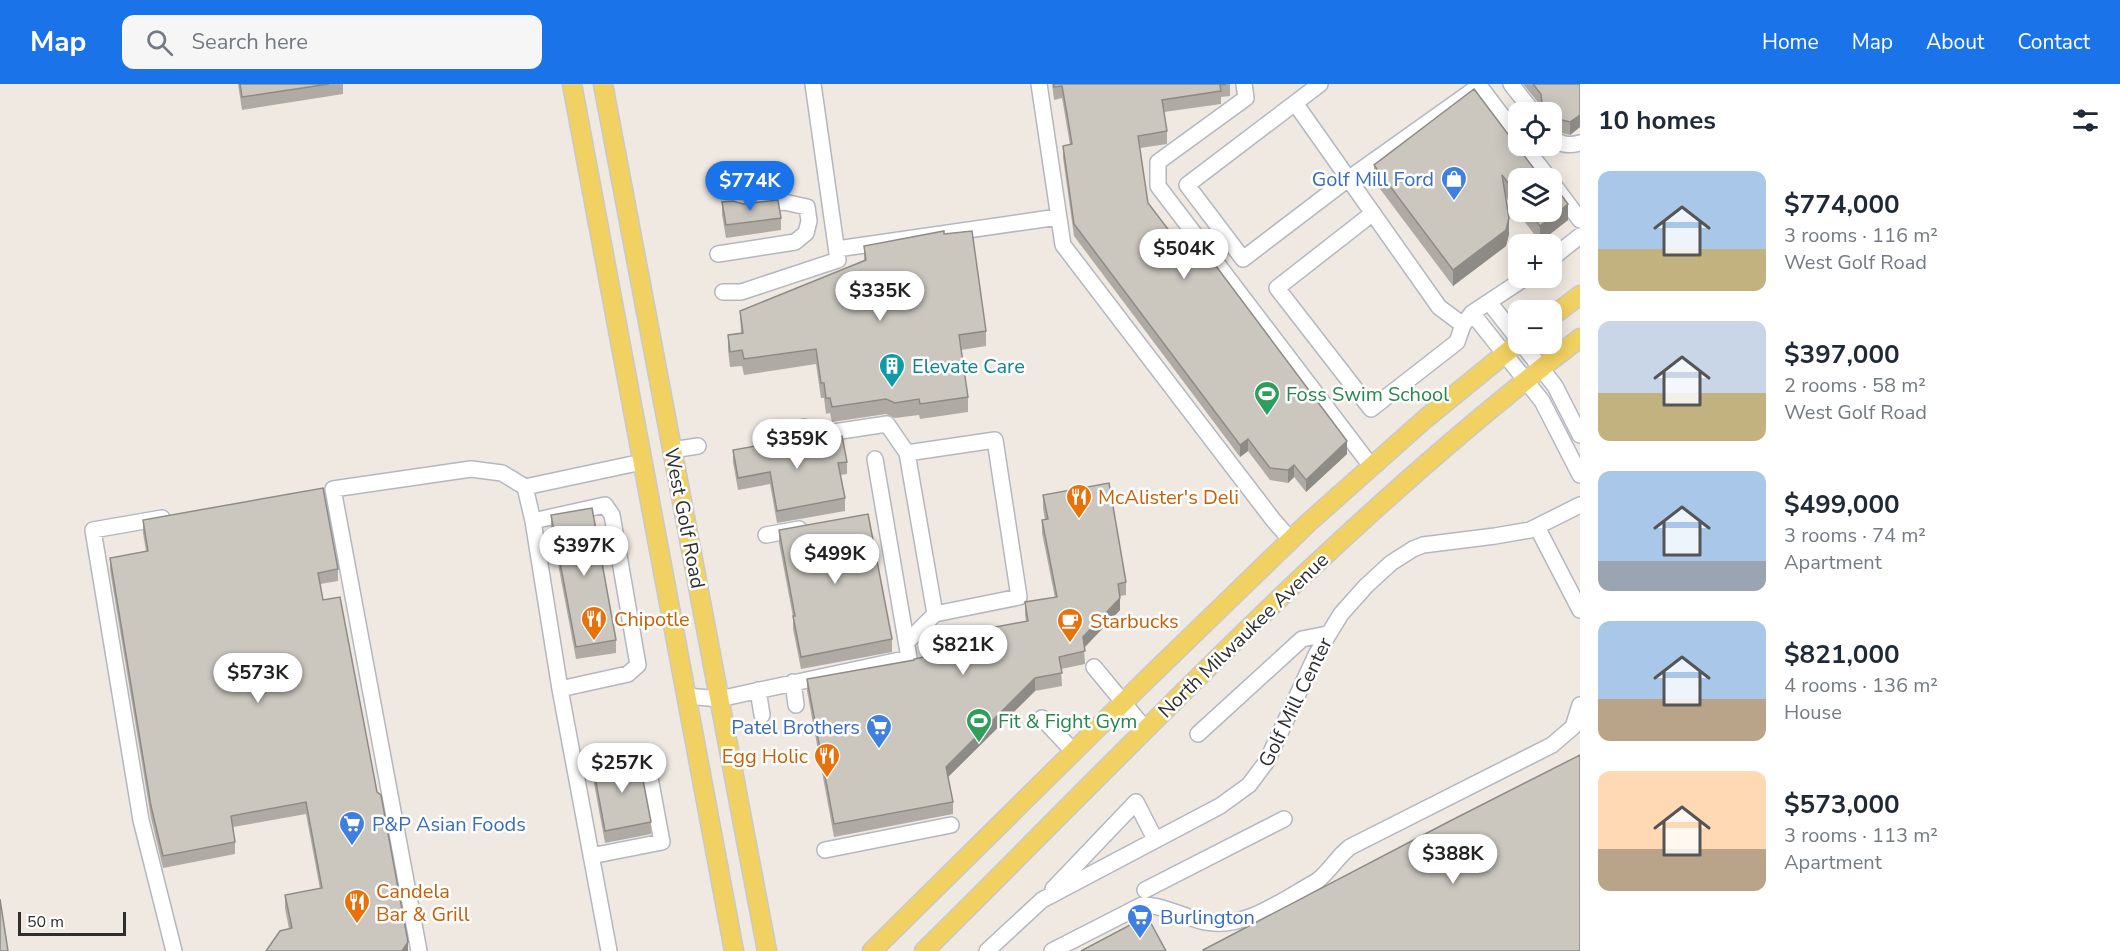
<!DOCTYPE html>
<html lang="en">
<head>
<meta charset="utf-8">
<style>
  :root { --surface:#fff; --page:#f6f6f7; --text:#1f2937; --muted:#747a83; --accent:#1a73e8 }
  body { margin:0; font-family:"Nunito Sans",sans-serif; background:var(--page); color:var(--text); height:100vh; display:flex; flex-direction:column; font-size:22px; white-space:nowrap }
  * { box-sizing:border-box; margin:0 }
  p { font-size:20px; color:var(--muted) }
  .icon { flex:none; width:33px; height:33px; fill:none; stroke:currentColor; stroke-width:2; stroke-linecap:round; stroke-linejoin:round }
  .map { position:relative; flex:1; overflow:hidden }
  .side { display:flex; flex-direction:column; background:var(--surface); width:540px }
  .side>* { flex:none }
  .tools { position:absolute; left:1508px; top:18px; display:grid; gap:12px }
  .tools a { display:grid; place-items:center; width:54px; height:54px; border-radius:12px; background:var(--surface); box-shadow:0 3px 15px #0003; font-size:30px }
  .scale { position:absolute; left:18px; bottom:15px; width:108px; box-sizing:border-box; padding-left:6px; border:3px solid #2e2e2e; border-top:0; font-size:16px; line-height:21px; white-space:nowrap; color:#2e2e2e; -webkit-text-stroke:4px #fff; paint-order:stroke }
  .price { position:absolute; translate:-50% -51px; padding:0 14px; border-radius:21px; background:#fff; color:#222; font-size:20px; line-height:39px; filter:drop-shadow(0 2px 3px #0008) }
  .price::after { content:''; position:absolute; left:50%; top:36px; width:18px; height:14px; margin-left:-9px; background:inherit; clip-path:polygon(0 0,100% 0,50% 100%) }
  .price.selected { background:var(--accent); color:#fff }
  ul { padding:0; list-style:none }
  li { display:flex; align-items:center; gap:18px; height:150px; padding:0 18px }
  li span { display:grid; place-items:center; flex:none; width:168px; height:120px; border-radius:12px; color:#555 }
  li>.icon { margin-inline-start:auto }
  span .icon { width:72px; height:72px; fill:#fffc; stroke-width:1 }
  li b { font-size:26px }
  h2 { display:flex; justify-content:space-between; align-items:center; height:72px; padding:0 18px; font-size:26px }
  header { display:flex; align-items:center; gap:36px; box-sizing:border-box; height:84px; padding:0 30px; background:var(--accent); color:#fff }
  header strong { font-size:28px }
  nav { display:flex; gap:33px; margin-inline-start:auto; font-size:21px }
  .search { width:420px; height:54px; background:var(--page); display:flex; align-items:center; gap:15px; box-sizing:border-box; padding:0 21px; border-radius:12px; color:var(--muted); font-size:22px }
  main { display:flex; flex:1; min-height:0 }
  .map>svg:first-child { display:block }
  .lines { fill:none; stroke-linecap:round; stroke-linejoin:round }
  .minor-casing { stroke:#b4b7c1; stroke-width:18 }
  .major-casing { stroke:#c9c9c9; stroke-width:21 }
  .minor { stroke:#fff; stroke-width:15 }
  .major { stroke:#f2d163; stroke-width:18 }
  .wall { fill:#afaba4 }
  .shaded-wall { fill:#8e8b86 }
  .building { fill:#cbc7bf; stroke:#8e8b86; stroke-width:1.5 }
  .labels { text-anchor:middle; stroke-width:5; stroke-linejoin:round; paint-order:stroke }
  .shop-label { font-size:20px; fill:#366cbe; stroke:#fff; text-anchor:end }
  .culture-label { font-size:20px; fill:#0d838f; stroke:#fff; text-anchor:start }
  .leisure-label { font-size:20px; fill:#27864d; stroke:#fff; text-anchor:start }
  .food-label { font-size:20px; fill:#c56008; stroke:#fff; text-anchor:start }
  .street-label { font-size:20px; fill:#2e2e2e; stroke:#fff }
</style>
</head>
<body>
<header>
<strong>Map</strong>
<div class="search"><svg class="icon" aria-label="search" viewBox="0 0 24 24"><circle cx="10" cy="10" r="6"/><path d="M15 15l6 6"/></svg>Search here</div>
<nav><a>Home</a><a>Map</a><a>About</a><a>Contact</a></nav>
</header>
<main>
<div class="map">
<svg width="1580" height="867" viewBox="0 0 1580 867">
  <rect width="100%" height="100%" fill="#efe9e1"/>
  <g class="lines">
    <defs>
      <path id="minor" d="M1039 0 1063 161 1274 437 1290 455
        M1244 0 1246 14 1158 78V102L1371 382
        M1320 0 1187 101 1243 175 1348 95 1479 2
        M1478 0 1518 53
        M1511 0 1533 28
        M1295 19 1439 223 1463 241
        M1551 51C1558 61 1569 62 1580 59
        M1524 62 1549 94
        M1551 97 1580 136
        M1373 129 1277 204 1371 325 1457 258 1463 241 1472 229 1525 194
        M837 165 1058 133
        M718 170 795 158 806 149 809 137 807 123 784 118 759 121
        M1551 175 1580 152
        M723 208H741L838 176 813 0
        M1489 218 1518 255
        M1472 229 1542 317 1580 391
        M1522 260 1555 302 1580 351
        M804 343 814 351 887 340 907 369 935 530
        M672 366 698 362
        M525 403 533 437 560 605 609 867
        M162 434 93 446 141 736 174 867
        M533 437 605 421 612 431 638 581 628 590 560 605
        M1537 443 1580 526
        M766 451 799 445
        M907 558 935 530 1019 513 995 356 907 369
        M1094 583 1146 646
        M793 598 796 621
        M758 606 762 631
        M687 612 719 615 909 574 875 375
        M1042 634 1073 667
        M1198 650 1302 555 1327 550
        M575 686 646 672 662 758 591 772
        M825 766 951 741
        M1053 805 1136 718 1155 755
        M1145 806 1284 735
        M419 867 333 405 471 385 502 389 525 403 642 378
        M987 867 1042 816 1220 722 1249 701 1267 677 1316 571 1341 530 1366 502 1391 479 1413 465 1423 461 1495 452 1530 446 1580 421
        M1052 867 1142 821C1163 821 1184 833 1205 838 1244 846 1284 815 1317 797 1330 787 1337 773 1350 763L1552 661 1573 643 1580 621"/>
      <path id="major" d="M572 0 734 867
        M603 0 767 867
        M1551 233 1580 211
        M872 867 1144 598 1308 439 1425 335 1518 259
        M924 867C1137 657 1341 436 1580 254"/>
    </defs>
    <!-- minor casing -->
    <use href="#minor" class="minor-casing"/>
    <!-- major casing -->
    <use href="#major" class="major-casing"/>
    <!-- minor -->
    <use href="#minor" class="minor"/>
    <!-- major -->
    <use href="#major" class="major"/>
  </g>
  <!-- wall -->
  <path class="wall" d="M238 0H343V10L242 26Z
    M1052 0H1230V12L1221 13V20L1164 28 1167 47V60L1140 64 1148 119 1177 157 1203 178 1347 370 1306 408 1294 393 1288 399 1270 396 1248 367 1240 373 1074 152 1063 74V62L1070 61 1067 43 1062 14 1054 16Z
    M1523 0H1580V43L1570 51 1562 49 1555 42H1551V28H1542L1541 22Z
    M1374 81 1538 90 1549 94H1518V128H1551L1568 136 1540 158 1505 112 1509 150 1506 162 1453 202 1374 97Z
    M722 118 743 120 781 134V146L726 154 722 131Z
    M864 162 986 247V262L961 266 968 313V328L920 335 919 331 895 334 886 330 832 338 830 329 826 330 824 314H821L816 280 744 291 742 282 730 283 728 266V251L741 249 740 227 864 177Z
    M801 359 847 378V390L840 391 845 414V427L777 439 770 400 738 406 733 378V366Z
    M1043 411 1126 498V511L1120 512V526L1084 564 1085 580 1061 585 1062 602 1035 607 948 693 953 718V730L834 753 807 607V595L914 576 941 569V559L963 555V549L1026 537 1025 531V518L1055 514 1042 449V436H1045L1043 424Z
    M551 431 616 556V569L576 575 551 443Z
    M143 436 338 485V497L320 500 323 516 377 708 408 867 289 845 285 824V811L320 805 306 730 233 743 235 758V770L163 784 151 734 110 486V474L146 467 143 449Z
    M779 446 892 555V568L801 585 793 545V533L779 459Z
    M593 682 651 738V750L605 759 593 694Z"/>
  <!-- shaded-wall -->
  <path class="shaded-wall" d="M1580 31V43L1570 51V38Z
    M1568 120V136L1540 158V142Z
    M1509 134V150L1506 162 1453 202V186Z
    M1248 355V367L1240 373V361Z
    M1347 357V370L1306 408V396Z
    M1294 381V393L1288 399V386Z
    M1120 514V526L1083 565V553Z
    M1035 594V607L946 695V683Z
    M408 858V867H402Z"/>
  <!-- building -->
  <path class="building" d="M240 0H329L242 13Z
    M1054 0H1226L1220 1 1221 7 1162 16 1167 47 1138 52 1148 119 1177 157 1186 151 1203 178 1210 174 1347 357 1306 396 1294 381 1288 386 1270 384 1248 355 1240 361 1074 140 1063 62 1072 60 1067 30 1062 2 1054 3Z
    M1533 0H1580V31L1570 38 1562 36 1555 30 1549 28 1542 19 1541 10Z
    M1474 5 1538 90 1543 86 1549 94H1518V112L1502 91 1509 134 1506 146 1453 186 1374 81Z
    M1551 97 1568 120 1540 142 1529 128H1551Z
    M778 116 781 134 726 141 722 118 733 117 743 120Z
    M944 147V150L972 147 986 247 959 251 968 313 920 320 919 315 895 319 886 315 832 323 830 314H826L824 299H821L816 265 744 275 742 266 730 268 728 251 743 249 740 227 866 176 864 162Z
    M842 352 847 378 838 379 845 414 777 427 770 388 738 394 733 366 800 354 801 359Z
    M1109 399 1126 498 1118 500 1120 514 1083 553 1085 567 1059 573 1062 589 1035 594 946 683 953 718 834 740 807 595 914 576V575L943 569 941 559 964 555 963 549 1028 537 1025 518 1057 513 1042 436 1048 435 1043 411Z
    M323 404 338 485 318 489 323 516 340 513 377 708 381 711 408 858 402 867H266L280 847 292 844 285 811 322 804 306 718 231 732 235 758 163 772 151 722 110 474 148 467 143 436Z
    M592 424 616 556 576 563 551 431Z
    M868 430 892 555 801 573 793 532H795L779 446Z
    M1580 671V867H1204L1203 866 1450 737Z
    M634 672 639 675 651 738 605 747 593 682Z
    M0 815 8 867H0Z
    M1147 832 1166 867H1081Z"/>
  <!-- icons -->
  <defs>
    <symbol id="shop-pin" viewBox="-11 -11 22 30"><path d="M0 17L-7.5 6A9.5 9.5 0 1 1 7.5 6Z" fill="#3f7fe0" stroke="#fff"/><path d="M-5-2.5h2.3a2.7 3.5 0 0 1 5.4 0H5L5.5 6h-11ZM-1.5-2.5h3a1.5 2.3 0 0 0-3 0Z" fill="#fff"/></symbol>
    <symbol id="building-pin" viewBox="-11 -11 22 30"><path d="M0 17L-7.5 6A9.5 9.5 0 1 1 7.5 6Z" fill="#0f9aa8" stroke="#fff"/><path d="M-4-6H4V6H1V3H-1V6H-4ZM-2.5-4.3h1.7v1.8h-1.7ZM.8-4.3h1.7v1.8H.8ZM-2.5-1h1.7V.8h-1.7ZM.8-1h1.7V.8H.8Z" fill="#fff"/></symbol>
    <symbol id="stadium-pin" viewBox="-11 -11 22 30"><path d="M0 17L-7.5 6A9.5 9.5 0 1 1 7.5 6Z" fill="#2e9e5b" stroke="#fff"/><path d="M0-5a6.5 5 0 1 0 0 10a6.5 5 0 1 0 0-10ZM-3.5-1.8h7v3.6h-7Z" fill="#fff"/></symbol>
    <symbol id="restaurant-pin" viewBox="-11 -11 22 30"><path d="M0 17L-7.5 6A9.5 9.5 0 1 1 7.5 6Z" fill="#e8710a" stroke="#fff"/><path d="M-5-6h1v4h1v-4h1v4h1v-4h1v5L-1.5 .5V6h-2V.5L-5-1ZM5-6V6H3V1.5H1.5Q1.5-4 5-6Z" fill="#fff"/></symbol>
    <symbol id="cafe-pin" viewBox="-11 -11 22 30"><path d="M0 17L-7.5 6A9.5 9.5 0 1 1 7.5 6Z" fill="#e8710a" stroke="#fff"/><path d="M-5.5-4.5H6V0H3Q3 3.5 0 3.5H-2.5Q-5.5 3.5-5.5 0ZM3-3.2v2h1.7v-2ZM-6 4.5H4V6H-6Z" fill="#fff"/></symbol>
    <symbol id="supermarket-pin" viewBox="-11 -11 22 30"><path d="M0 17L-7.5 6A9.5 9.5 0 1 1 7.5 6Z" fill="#3f7fe0" stroke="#fff"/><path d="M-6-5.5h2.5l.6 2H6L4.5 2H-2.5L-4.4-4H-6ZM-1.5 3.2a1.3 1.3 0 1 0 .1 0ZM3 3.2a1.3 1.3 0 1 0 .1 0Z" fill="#fff"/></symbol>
  </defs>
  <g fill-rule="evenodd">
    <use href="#shop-pin" x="1439" y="80" width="30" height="40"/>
    <use href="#building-pin" x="877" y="267" width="30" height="40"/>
    <use href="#stadium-pin" x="1252" y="295" width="30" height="40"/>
    <use href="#restaurant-pin" x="1064" y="398" width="30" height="40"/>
    <use href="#restaurant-pin" x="579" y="520" width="30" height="40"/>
    <use href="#cafe-pin" x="1055" y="522" width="30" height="40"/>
    <use href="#stadium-pin" x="964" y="622" width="30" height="40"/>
    <use href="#supermarket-pin" x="864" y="628" width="30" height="40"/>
    <use href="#restaurant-pin" x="812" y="657" width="30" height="40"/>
    <use href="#supermarket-pin" x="337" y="725" width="30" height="40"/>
    <use href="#restaurant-pin" x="342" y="803" width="30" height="40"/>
    <use href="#supermarket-pin" x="1125" y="818" width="30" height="40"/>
  </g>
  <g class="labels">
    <!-- shop labels -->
    <g class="shop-label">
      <text x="1434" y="102">Golf Mill Ford</text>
      <text x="860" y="650">Patel Brothers</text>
      <text x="372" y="747" text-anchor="start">P&amp;P Asian Foods</text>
      <text x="1160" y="840" text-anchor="start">Burlington</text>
    </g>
    <!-- culture labels -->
    <g class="culture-label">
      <text x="912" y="289">Elevate Care</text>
    </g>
    <!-- leisure labels -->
    <g class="leisure-label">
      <text x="1286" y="317">Foss Swim School</text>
      <text x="998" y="644">Fit &amp; Fight Gym</text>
    </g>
    <!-- food labels -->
    <g class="food-label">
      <text x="1098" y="420">McAlister's Deli</text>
      <text x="614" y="542">Chipotle</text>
      <text x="1090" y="544">Starbucks</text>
      <text x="808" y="679" text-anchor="end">Egg Holic</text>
      <text x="376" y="814">Candela<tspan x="376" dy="23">Bar &amp; Grill</tspan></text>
    </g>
    <!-- street labels -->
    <g class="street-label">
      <text transform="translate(685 434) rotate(79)" y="7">West Golf Road</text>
      <text transform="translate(1243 551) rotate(-44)" y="7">North Milwaukee Avenue</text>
      <text transform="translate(1295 618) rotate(-64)" y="7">Golf Mill Center</text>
    </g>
  </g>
</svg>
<div class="tools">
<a><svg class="icon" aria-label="locate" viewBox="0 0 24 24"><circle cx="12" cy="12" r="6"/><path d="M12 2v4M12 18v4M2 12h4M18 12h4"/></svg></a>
<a><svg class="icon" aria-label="layers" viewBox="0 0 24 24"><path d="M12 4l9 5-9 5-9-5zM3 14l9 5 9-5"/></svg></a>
<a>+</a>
<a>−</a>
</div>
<div class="scale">50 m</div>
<b class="price selected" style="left:750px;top:128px">$774K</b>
<b class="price" style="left:1184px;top:196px">$504K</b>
<b class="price" style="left:880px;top:238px">$335K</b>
<b class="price" style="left:797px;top:386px">$359K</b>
<b class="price" style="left:584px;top:493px">$397K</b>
<b class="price" style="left:835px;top:501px">$499K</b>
<b class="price" style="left:963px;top:592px">$821K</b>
<b class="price" style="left:258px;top:620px">$573K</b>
<b class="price" style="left:622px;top:710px">$257K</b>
<b class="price" style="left:1453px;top:801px">$388K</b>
</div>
<section class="side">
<h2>10 homes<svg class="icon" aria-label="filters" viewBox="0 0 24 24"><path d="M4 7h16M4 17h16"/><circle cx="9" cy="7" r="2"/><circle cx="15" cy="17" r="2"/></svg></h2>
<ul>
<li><span style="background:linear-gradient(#a9c7e8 65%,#c2b280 0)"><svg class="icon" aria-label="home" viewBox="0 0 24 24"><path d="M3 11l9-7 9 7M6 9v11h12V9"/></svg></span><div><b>$774,000</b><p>3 rooms · 116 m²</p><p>West Golf Road</p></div></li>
<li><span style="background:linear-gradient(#c9d6e8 60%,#c2b280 0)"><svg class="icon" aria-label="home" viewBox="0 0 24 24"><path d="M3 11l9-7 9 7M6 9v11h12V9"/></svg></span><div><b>$397,000</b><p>2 rooms · 58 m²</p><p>West Golf Road</p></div></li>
<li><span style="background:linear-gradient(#a9c7e8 75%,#9aa5b1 0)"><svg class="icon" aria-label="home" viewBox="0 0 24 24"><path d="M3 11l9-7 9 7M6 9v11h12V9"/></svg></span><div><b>$499,000</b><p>3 rooms · 74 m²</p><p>Apartment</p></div></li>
<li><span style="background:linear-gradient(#a9c7e8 65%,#b9a48a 0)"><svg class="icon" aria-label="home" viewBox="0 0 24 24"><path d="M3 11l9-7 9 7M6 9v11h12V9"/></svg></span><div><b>$821,000</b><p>4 rooms · 136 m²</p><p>House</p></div></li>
<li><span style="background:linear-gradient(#ffd9b3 65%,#b9a48a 0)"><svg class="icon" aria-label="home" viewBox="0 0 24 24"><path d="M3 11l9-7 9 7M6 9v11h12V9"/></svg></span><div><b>$573,000</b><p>3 rooms · 113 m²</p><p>Apartment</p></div></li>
</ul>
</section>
</main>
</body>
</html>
